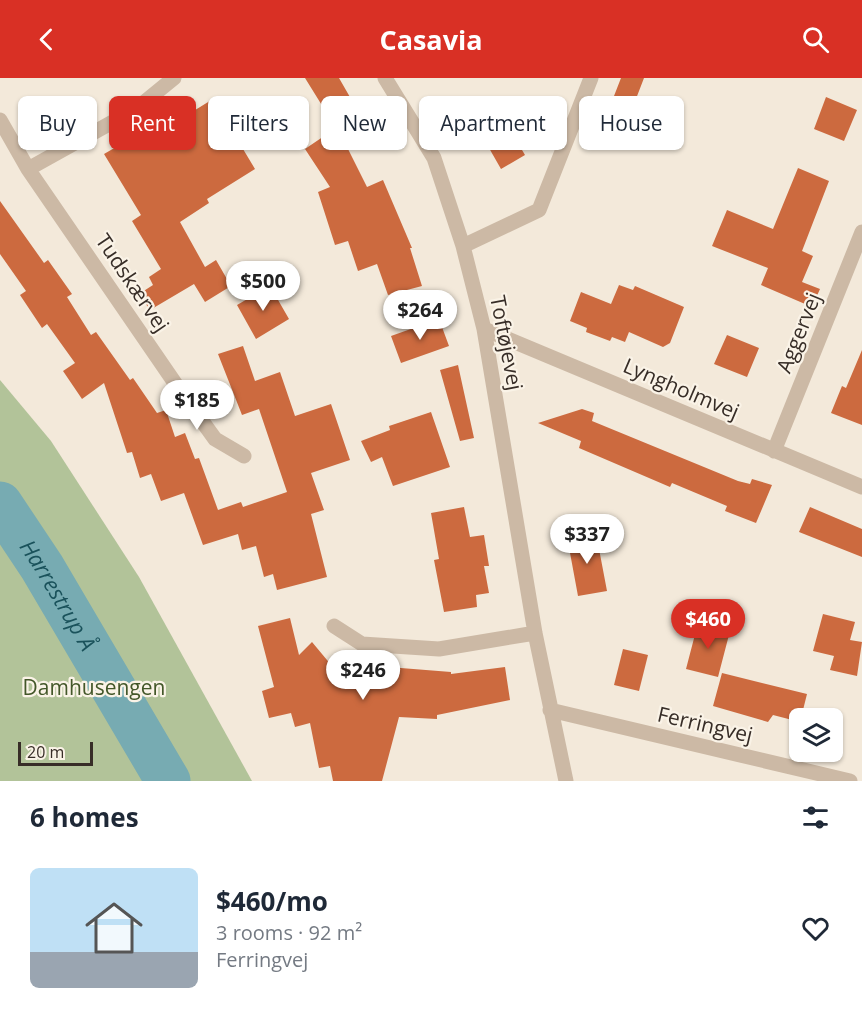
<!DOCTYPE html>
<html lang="en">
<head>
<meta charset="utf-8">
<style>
  :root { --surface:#fff; --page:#f6f6f7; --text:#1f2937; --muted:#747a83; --accent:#d93025 }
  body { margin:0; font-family:"Open Sans",sans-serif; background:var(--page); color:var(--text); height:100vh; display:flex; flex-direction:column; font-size:22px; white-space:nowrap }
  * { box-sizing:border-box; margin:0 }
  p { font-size:20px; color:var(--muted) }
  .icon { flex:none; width:33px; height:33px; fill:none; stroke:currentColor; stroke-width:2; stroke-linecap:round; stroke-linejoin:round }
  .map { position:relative; height:703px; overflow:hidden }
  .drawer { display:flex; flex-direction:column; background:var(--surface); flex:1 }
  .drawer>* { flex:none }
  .guide { position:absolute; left:18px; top:18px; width:826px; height:54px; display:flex; gap:12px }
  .controls { position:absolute; left:789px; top:630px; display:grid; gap:12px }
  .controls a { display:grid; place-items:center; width:54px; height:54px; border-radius:9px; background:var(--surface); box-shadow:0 2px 4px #0004; font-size:30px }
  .scale { position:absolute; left:18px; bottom:15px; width:75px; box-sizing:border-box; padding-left:6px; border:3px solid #372d27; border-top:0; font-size:16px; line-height:21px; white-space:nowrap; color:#372d27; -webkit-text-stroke:4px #faf3e7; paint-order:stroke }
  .price { position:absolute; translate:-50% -51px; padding:0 14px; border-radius:21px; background:#fff; color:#222; font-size:20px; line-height:39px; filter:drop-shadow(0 2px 3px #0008) }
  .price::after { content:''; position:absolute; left:50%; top:36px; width:18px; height:14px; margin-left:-9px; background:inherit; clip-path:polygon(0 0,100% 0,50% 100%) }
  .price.current { background:var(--accent); color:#fff }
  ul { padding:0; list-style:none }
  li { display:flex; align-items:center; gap:18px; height:150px; padding:0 30px }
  li span { display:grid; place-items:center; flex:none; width:168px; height:120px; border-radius:9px; color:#555 }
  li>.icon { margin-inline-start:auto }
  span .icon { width:72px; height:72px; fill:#fffc; stroke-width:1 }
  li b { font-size:26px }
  h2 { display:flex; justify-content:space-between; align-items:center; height:72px; padding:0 30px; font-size:26px }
  .tag { padding:0 21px; border-radius:9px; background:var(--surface); box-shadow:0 2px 4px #0004; font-size:21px; line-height:54px }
  .tag.current { background:var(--accent); color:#fff }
  header { display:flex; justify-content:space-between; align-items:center; height:78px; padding:0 30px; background:var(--accent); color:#fff; font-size:27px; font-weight:700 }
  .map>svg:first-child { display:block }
  .green { fill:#b2c399 }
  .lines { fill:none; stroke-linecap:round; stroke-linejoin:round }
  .river { stroke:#77abb2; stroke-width:45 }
  .building { fill:#cc6a3f }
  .minor { stroke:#ccb9a5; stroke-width:15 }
  .labels { text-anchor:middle; stroke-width:4.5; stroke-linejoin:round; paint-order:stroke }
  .street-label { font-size:21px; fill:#372d27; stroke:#faf3e7 }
  .park-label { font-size:21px; fill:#435729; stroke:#faf3e7 }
  .water-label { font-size:22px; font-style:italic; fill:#1a525b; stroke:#faf3e7 }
</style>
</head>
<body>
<header><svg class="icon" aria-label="back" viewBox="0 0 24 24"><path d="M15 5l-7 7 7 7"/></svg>Casavia<svg class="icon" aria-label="search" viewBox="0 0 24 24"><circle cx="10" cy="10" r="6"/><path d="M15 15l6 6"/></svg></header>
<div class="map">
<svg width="862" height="703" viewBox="0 0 862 703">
  <rect width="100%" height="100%" fill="#f3e9da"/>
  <!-- green -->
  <path class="green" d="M0 302 51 363 139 499 252 703H0Z"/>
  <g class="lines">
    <!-- river -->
    <path class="river" id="s1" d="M0 426 42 489 168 703"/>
  </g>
  <!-- building -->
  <path class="building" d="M305 0H339L362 40 359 47 366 58 347 69 367 109 383 102 412 170H410L422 208 388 217 377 186 358 193 348 163 335 167 318 114 330 109 305 71 336 50Z
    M621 0H644L634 26 614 18Z
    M485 18 497 38 499 33 525 77 501 91 485 63 478 67 461 40 468 36 465 30Z
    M826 19 857 32 844 63 814 51Z
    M213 21 255 91 207 121 209 125 180 144 205 189 216 182 231 208 205 224 194 206 150 232 139 216 153 207 149 199 161 191 132 143 141 137 104 76 142 54 139 50 158 38 166 50Z
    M798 90 829 103 802 173 813 178 802 204 820 211 812 229 761 207 768 190 712 168 727 132 773 151Z
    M0 123 44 185 48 182 72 216 67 219 91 257 96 254 130 302 133 300 157 335 166 332 175 359 185 355 195 381 199 380 218 432 241 424 243 429 287 414 259 331 242 337 218 276 243 268 255 303 280 294 295 338 331 326 350 382 311 395 324 432 311 436 327 499 277 512 273 496 264 499 256 468 242 472 238 456 203 467 184 415 161 423 151 396 140 400 132 374 127 375 104 305 82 321 63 293 75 285 47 246 42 250 20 217 26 213 0 176Z
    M619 207 633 212 635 208 684 229 670 265 663 269 629 254 625 264 612 259 610 263 586 254 587 250 570 243 581 214 611 226Z
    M270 208 289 241 256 261 237 227Z
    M439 241 449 268 401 285 391 258Z
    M727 257 759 270 747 299 714 286Z
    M862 272V347L831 335 842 308 846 310Z
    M458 287 474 360 460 363 440 292Z
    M582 331 594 335 592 343 738 403 750 406 752 401 772 407 756 445 725 433 727 428 672 405 670 409 579 370 581 363 538 345Z
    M431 334 450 389 393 408 382 379 371 384 361 363 390 352 389 348Z
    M464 429 470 459 484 457 489 488H484L489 515 476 517 477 529 444 534 434 482 439 481 431 435Z
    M810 429 862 451V479L799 454Z
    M596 455 607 513 578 518 568 464 576 463 575 459Z
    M823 536 855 544 850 562 862 564 857 598 830 592 834 578 813 573Z
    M290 540 299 577 312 564 337 594 363 587 451 594V596L505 589 510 622 437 637V641L399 639 382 703H333L330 688 319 690 310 645 295 649 291 635 269 640 262 613 274 609 258 548Z
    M698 545 730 553 718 599 686 591Z
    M623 571 648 577 639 613 614 607Z
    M722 595 807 616 800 644 773 637 768 644 713 628Z"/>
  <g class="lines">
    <!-- minor -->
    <path class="minor" d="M385 0 434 80 463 168 484 251 535 555 566 703
      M0 42 28 91 179 311 215 361 244 378
      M28 91 136 31 174 0
      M463 168 539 132 591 0
      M484 251 862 409
      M774 373 862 154
      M334 548 362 566 439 571 535 555
      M550 632 850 703"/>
  </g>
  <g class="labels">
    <!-- street labels -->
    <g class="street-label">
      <text transform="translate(132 205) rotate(56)" y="7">Tudskærvej</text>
      <text transform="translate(799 255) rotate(-68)" y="7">Aggervej</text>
      <text transform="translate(506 265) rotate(79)" y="7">Toftøjevej</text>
      <text transform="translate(681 311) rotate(23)" y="7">Lyngholmvej</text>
      <text transform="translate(705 647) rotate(13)" y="7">Ferringvej</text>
    </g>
    <!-- park labels -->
    <g class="park-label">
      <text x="94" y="617">Damhusengen</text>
    </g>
    <!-- water labels -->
    <g class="water-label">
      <text dy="8" stroke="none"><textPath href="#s1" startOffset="108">Harrestrup Å</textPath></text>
    </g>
  </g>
</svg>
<div class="controls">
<a><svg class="icon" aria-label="layers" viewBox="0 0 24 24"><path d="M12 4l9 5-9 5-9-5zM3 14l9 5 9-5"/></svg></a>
</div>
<div class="scale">20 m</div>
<b class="price" style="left:263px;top:234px">$500</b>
<b class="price" style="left:420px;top:263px">$264</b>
<b class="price" style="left:197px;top:353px">$185</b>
<b class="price" style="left:587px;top:487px">$337</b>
<b class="price current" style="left:708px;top:572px">$460</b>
<b class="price" style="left:363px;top:623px">$246</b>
<div class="guide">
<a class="tag">Buy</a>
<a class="tag current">Rent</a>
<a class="tag">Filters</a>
<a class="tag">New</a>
<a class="tag">Apartment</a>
<a class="tag">House</a>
</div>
</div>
<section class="drawer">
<h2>6 homes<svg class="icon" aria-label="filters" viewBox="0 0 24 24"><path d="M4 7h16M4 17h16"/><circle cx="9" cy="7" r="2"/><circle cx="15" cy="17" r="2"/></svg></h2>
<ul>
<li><span style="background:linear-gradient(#bfe0f5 70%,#9aa5b1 0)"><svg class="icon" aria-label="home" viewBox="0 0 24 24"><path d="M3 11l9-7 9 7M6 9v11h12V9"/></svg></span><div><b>$460/mo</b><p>3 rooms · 92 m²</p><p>Ferringvej</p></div><svg class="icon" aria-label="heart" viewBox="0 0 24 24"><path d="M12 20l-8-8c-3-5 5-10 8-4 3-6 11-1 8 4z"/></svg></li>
</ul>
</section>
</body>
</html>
